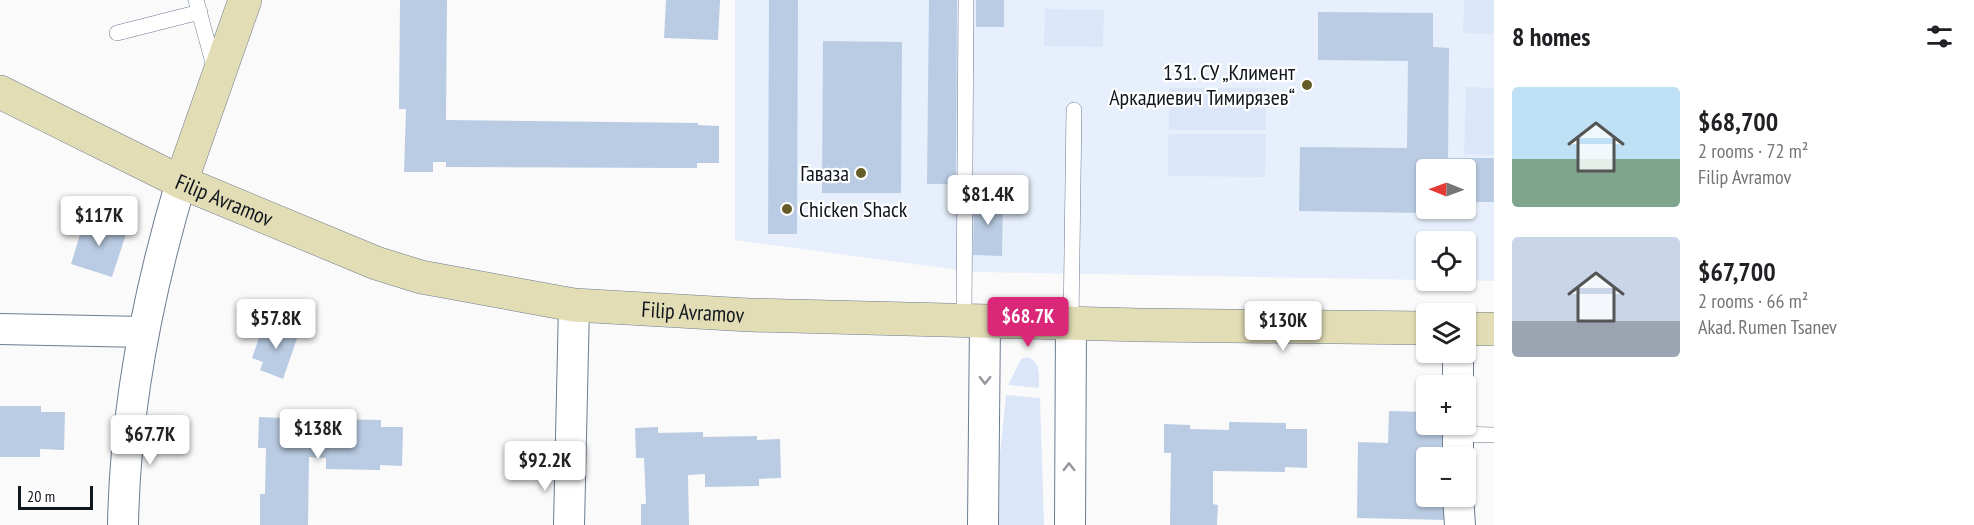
<!DOCTYPE html>
<html lang="en">
<head>
<meta charset="utf-8">
<style>
  :root { --surface:#fff; --page:#f6f6f6; --text:#202124; --muted:#757577; --accent:#db2777 }
  body { margin:0; font-family:"PT Sans Narrow",sans-serif; background:var(--page); color:var(--text); height:100vh; display:flex; flex-direction:column; font-size:22px; white-space:nowrap }
  * { box-sizing:border-box; margin:0 }
  p { font-size:20px; color:var(--muted) }
  .icon { flex:none; width:33px; height:33px; fill:none; stroke:currentColor; stroke-width:2; stroke-linecap:round; stroke-linejoin:round }
  .map { position:relative; flex:1; overflow:hidden }
  .sheet { display:flex; flex-direction:column; background:var(--surface); width:480px }
  .sheet>* { flex:none }
  .needle { width:39px; rotate:271deg }
  .buttons { position:absolute; left:1416px; top:159px; display:grid; gap:12px }
  .buttons a { display:grid; place-items:center; width:60px; height:60px; border-radius:6px; background:var(--surface); box-shadow:0 2px 4px #0004; font-size:30px }
  .scale { position:absolute; left:18px; bottom:15px; width:75px; box-sizing:border-box; padding-left:6px; border:3px solid #10161e; border-top:0; font-size:16px; line-height:21px; white-space:nowrap; color:#10161e; -webkit-text-stroke:4px #fff; paint-order:stroke }
  .price { position:absolute; translate:-50% -51px; padding:0 14px; border-radius:6px; background:#fff; color:#222; font-size:20px; line-height:39px; filter:drop-shadow(0 2px 3px #0008) }
  .price::after { content:''; position:absolute; left:50%; top:36px; width:18px; height:14px; margin-left:-9px; background:inherit; clip-path:polygon(0 0,100% 0,50% 100%) }
  .price.current { background:var(--accent); color:#fff }
  ul { padding:0; list-style:none }
  li { display:flex; align-items:center; gap:18px; height:150px; padding:0 18px }
  li span { display:grid; place-items:center; flex:none; width:168px; height:120px; border-radius:6px; color:#555 }
  li>.icon { margin-inline-start:auto }
  span .icon { width:72px; height:72px; fill:#fffc; stroke-width:1 }
  li b { font-size:26px }
  h2 { display:flex; justify-content:space-between; align-items:center; height:72px; padding:0 18px; font-size:26px }
  main { display:flex; flex:1; min-height:0 }
  .map>svg:first-child { display:block }
  .built { fill:#e6effb; fill-rule:evenodd }
  .green { fill:#dbe7f9 }
  .building { fill:#bacce3 }
  .lines { fill:none; stroke-linecap:round; stroke-linejoin:round }
  .lane-casing { stroke:#6c7c91; stroke-width:16 }
  .street-casing { stroke:#6c7c91; stroke-width:32 }
  .secondary-casing { stroke:#6c7c91; stroke-width:34 }
  .lane { stroke:#fff; stroke-width:15 }
  .street { stroke:#fff; stroke-width:30 }
  .secondary { stroke:#e3ddb6; stroke-width:33 }
  .oneway { stroke:#93969a }
  .poi-dot { fill:#655c28; stroke:#fff; stroke-width:2 }
  .labels { text-anchor:middle; stroke-width:4.5; stroke-linejoin:round; paint-order:stroke }
  .poi-label { font-size:22px; fill:#10161e; stroke:#fff; text-anchor:end }
  .street-label { font-size:22px; fill:#10161e; stroke:#fff }
</style>
</head>
<body>
<main>
<div class="map">
<svg width="1494" height="525" viewBox="0 0 1494 525">
  <rect width="100%" height="100%" fill="#fafafa"/>
  <!-- built -->
  <path class="built" d="M735 0H1494V281L1466 280V242H1426V280L973 272 735 240ZM1426 170H1466V208H1426Z"/>
  <!-- green -->
  <path class="green" d="M1464 0H1494V34L1463 33Z
    M1045 9 1104 10 1103 47 1044 46Z
    M1466 87 1494 88V155L1464 154Z
    M1169 88H1266V130H1169Z
    M1168 134H1266L1265 177 1168 176Z
    M1027 357C1041 361 1039 376 1039 388L1008 385 1021 359Z
    M1006 395 1040 398 1044 525H999L1000 454Z"/>
  <!-- building -->
  <path class="building" d="M400 0H447L446 120 698 123V125L719 126V163H697V168H675L446 167V162H433V172H404L406 109H399Z
    M666 0H720L718 40 664 38Z
    M769 0H798L797 234H768Z
    M929 0H957L956 184H927Z
    M976 0H1004V27H976Z
    M1318 12 1433 13V47L1449 48 1448 158H1494V202H1466V170H1426V201H1423V213L1299 211 1300 147 1407 148 1408 61 1318 60Z
    M823 41 902 42 901 193H822Z
    M974 196H1003L1002 256 973 255Z
    M85 218 127 231 112 277 71 264Z
    M276 325 299 333 283 379 260 370 263 362 252 358 262 329 273 333Z
    M0 406H41V412H65L64 450 40 449V457H0Z
    M1389 411 1426 412V424H1447L1446 458H1426V496H1446L1445 520 1357 518 1358 442 1388 443Z
    M259 417 282 418V424L327 425V419L381 420V427H403L402 466 380 465V470L326 469V458L309 457 308 525H260V494H265L266 448H258Z
    M1229 422 1286 423V429H1307V468L1285 467V472L1213 471V504L1218 505 1217 525H1170L1171 453H1164V424L1190 425V429L1229 430Z
    M658 427V433L703 432V437L757 436V440L780 439 781 478 759 479V486L705 487V474L688 475 689 525H641V504H646L644 458H636L635 428Z"/>
  <g class="lines">
    <defs>
      <path id="lane" d="M196 0 215 70
        M117 33 200 12
        M964 320 966 0
        M1071 323 1074 110
        M1458 434 1494 435"/>
      <path id="street" d="M0 329 144 332
        M1458 386V352
        M1458 458V424
        M1458 496 1460 525
        M123 525C125 409 148 293 181 182
        M569 525 574 305
        M983 525 985 321
        M1070 525 1071 323"/>
      <g id="secondary">
        <path id="s1" d="M0 92 181 182 376 263 421 277 574 305 749 315 1140 325 1426 328"/>
        <path d="M181 182 245 0"/>
        <path d="M1466 329H1494"/>
      </g>
    </defs>
    <!-- lane casing -->
    <use href="#lane" class="lane-casing"/>
    <!-- street casing -->
    <use href="#street" class="street-casing"/>
    <!-- secondary casing -->
    <use href="#secondary" class="secondary-casing"/>
    <!-- lane -->
    <use href="#lane" class="lane"/>
    <!-- street -->
    <use href="#street" class="street"/>
    <!-- secondary -->
    <use href="#secondary" class="secondary"/>
  </g>
  <!-- one-way arrows -->
  <defs><path id="oneway-chevron" d="M-2-3.5L2.5 0L-2 3.5" fill="none" stroke-width="1.6" stroke-linecap="round" stroke-linejoin="round" transform="scale(1.5)"/></defs>
  <g class="oneway">
    <use href="#oneway-chevron" transform="translate(985 380) rotate(90)"/>
    <use href="#oneway-chevron" transform="translate(1069 467) rotate(-90)"/>
  </g>
  <!-- markers -->
  <g class="poi-dot">
    <circle cx="1307" cy="85" r="6"/>
    <circle cx="861" cy="173" r="6"/>
    <circle cx="787" cy="209" r="6"/>
  </g>
  <g class="labels">
    <!-- poi labels -->
    <g class="poi-label">
      <text x="1295" y="80">131. СУ „Климент<tspan x="1295" dy="25">Аркадиевич Тимирязев“</tspan></text>
      <text x="849" y="181">Гаваза</text>
      <text x="799" y="217" text-anchor="start">Chicken Shack</text>
    </g>
    <!-- street labels -->
    <g class="street-label">
      <text dy="8" stroke="none"><textPath href="#s1" startOffset="249">Filip Avramov</textPath></text>
      <text dy="8" stroke="none"><textPath href="#s1" startOffset="735">Filip Avramov</textPath></text>
    </g>
  </g>
</svg>
<div class="buttons">
<a><svg class="needle" viewBox="-14 -14 28 28"><path d="M0-13l5 13h-10z" fill="#e53935"/><path d="M0 13l5-13h-10z" fill="#757577"/></svg></a>
<a><svg class="icon" aria-label="locate" viewBox="0 0 24 24"><circle cx="12" cy="12" r="6"/><path d="M12 2v4M12 18v4M2 12h4M18 12h4"/></svg></a>
<a><svg class="icon" aria-label="layers" viewBox="0 0 24 24"><path d="M12 4l9 5-9 5-9-5zM3 14l9 5 9-5"/></svg></a>
<a>+</a>
<a>−</a>
</div>
<div class="scale">20 m</div>
<b class="price" style="left:988px;top:226px">$81.4K</b>
<b class="price" style="left:99px;top:247px">$117K</b>
<b class="price current" style="left:1028px;top:348px">$68.7K</b>
<b class="price" style="left:276px;top:350px">$57.8K</b>
<b class="price" style="left:1283px;top:352px">$130K</b>
<b class="price" style="left:318px;top:460px">$138K</b>
<b class="price" style="left:150px;top:466px">$67.7K</b>
<b class="price" style="left:545px;top:492px">$92.2K</b>
</div>
<section class="sheet">
<h2>8 homes<svg class="icon" aria-label="filters" viewBox="0 0 24 24"><path d="M4 7h16M4 17h16"/><circle cx="9" cy="7" r="2"/><circle cx="15" cy="17" r="2"/></svg></h2>
<ul>
<li><span style="background:linear-gradient(#bfe0f5 60%,#7fa58c 0)"><svg class="icon" aria-label="home" viewBox="0 0 24 24"><path d="M3 11l9-7 9 7M6 9v11h12V9"/></svg></span><div><b>$68,700</b><p>2 rooms · 72 m²</p><p>Filip Avramov</p></div></li>
<li><span style="background:linear-gradient(#c9d6e8 70%,#9aa5b1 0)"><svg class="icon" aria-label="home" viewBox="0 0 24 24"><path d="M3 11l9-7 9 7M6 9v11h12V9"/></svg></span><div><b>$67,700</b><p>2 rooms · 66 m²</p><p>Akad. Rumen Tsanev</p></div></li>
</ul>
</section>
</main>
</body>
</html>
